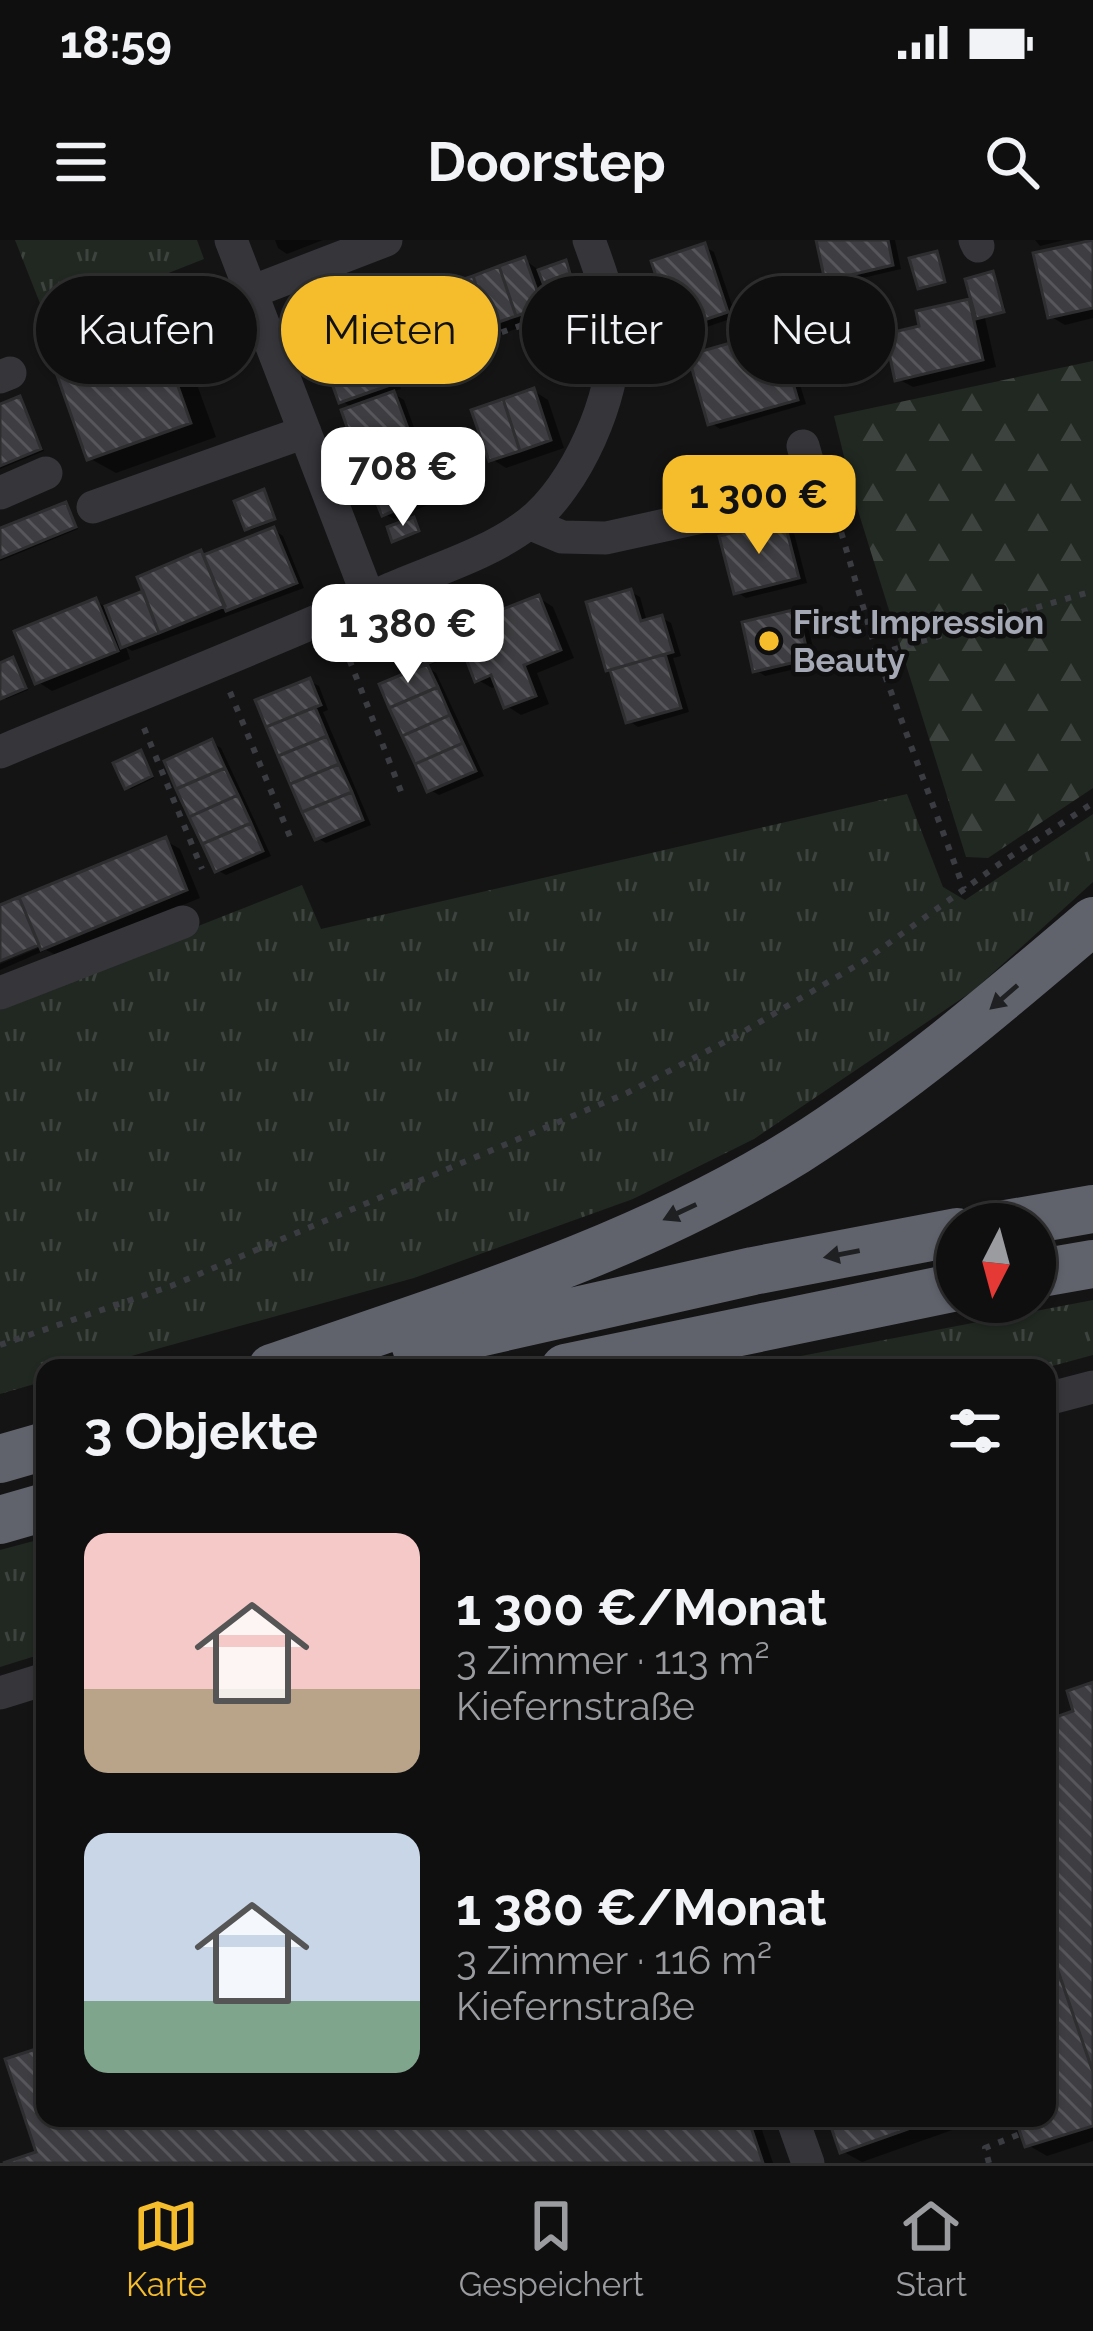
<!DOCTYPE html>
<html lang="de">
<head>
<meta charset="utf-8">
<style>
  :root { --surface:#0f0f10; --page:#181819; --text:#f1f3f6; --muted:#9b9c9f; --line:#2f2f30; --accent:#f5bd2c }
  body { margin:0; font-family:Raleway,sans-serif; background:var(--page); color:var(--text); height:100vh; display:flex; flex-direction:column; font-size:45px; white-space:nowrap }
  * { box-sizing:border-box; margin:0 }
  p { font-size:39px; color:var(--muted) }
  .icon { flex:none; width:66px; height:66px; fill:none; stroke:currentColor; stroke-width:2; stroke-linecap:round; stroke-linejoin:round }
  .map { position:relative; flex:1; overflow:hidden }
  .side { position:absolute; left:36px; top:1119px; width:1020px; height:768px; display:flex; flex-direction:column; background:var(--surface); border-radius:24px; box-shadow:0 3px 9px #0004,0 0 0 3px var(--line) }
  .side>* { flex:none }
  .guide { position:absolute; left:36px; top:36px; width:1023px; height:108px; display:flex; gap:24px }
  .needle { width:78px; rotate:186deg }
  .fabs { position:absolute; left:936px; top:963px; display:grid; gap:24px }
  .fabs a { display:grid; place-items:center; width:120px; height:120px; border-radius:50%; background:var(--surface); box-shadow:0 3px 9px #0004,0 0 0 3px var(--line); font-size:60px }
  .price { position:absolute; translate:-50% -102px; padding:0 27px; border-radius:24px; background:#fff; color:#222; font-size:39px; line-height:78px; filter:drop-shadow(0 3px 6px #0008) }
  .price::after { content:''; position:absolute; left:50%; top:72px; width:36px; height:27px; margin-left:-18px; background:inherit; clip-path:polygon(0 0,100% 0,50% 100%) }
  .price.active { background:var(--accent); color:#111 }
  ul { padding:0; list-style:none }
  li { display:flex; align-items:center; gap:36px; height:300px; padding:0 48px }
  li span { display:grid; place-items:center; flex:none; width:336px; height:240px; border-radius:24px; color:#555 }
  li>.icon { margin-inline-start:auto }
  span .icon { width:144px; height:144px; fill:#fffc; stroke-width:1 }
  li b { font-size:51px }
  h2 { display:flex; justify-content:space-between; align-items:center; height:144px; padding:0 48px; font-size:51px }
  .pill { padding:0 42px; border-radius:54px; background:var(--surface); box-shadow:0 3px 9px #0004,0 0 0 3px var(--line); font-size:42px; line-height:108px }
  .pill.active { background:var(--accent); color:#111 }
  .status { display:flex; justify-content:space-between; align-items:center; height:84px; padding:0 60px; background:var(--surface); direction:ltr }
  .status svg { height:33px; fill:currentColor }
  header { display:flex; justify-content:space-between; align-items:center; height:156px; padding:0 48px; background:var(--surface); font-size:54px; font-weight:700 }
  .dock { display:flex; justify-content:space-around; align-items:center; height:168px; border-top:3px solid var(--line); background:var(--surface); font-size:33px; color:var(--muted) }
  .dock a { display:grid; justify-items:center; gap:6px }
  .dock .active { color:var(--accent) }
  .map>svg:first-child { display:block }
  .grass { fill:url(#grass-tufts) }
  .forest { fill:url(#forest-firs) }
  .shadow { fill:#0007 }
  .building { fill:url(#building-back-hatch); stroke:#2e2e31; stroke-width:3 }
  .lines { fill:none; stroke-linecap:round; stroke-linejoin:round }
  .path { stroke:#3b3c41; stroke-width:6; stroke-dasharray:6 9; stroke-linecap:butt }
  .minor { stroke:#35353a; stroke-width:33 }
  .highway { stroke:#60636c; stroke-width:48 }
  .oneway { fill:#1f2022 }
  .poi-dot { fill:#f5bd2c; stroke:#0f0f10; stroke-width:4.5 }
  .labels { text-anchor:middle; stroke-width:9; stroke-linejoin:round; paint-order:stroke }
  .poi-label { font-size:33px; font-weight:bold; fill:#a5a9b6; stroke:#0f0f10; text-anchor:start }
</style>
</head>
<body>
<div class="status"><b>18:59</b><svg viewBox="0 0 49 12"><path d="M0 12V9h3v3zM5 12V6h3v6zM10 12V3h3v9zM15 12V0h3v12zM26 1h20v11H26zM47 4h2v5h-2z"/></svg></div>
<header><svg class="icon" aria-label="menu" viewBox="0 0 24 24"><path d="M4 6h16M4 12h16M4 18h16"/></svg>Doorstep<svg class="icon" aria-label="search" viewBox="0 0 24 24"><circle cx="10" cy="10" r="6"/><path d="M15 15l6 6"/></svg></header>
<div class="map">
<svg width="1093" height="1923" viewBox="0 0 1093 1923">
  <defs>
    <pattern id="grass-tufts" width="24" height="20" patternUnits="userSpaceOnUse" patternTransform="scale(3)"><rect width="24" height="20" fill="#202821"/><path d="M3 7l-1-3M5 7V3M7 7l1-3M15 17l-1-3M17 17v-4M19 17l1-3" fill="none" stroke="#3d443f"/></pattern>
    <pattern id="forest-firs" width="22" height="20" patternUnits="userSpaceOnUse" patternTransform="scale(3)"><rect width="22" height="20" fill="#202821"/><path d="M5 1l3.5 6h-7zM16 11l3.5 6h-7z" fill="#3d443f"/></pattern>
    <pattern id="building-back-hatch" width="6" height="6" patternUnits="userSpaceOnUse" patternTransform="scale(3)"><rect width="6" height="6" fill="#3e3e42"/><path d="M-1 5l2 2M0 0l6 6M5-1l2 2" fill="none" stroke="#57575b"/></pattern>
  </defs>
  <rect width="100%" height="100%" fill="#141415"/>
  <!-- grass -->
  <path class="grass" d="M15 0H197L204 19 47 81Z
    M907 554 943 647 965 660 1093 574V642L973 751 754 899 633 959 414 1038 88 1128H45V1141L0 1154V764L302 645 321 689Z
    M1093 1060V1115L1045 1128H738Z
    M45 1298V1413L0 1427V1310Z"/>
  <!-- forest -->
  <path class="forest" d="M1093 121V548L988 618 966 617 855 261 834 176Z"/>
  <!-- shadow -->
  <path class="shadow" d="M275 0H323L287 14 278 8Z
    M819 0H895L901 29 837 44 828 39Z
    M1035 0H1064L1040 6Z
    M1093 2V78L1065 85 1050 76Z
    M705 7 714 12 736 77 686 94 677 88Z
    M937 14 947 43 924 49 920 47Z
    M525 20 541 32 569 25 578 49 550 59 556 75 455 110 440 101Z
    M993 34 1005 68 984 74 996 127 913 147 898 139 923 89 968 62 976 67Z
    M354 45 364 51 380 95 373 98 385 105 401 149 391 152 404 160 420 204 370 222 361 216 354 169 342 161 333 115 320 108Z
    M151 76 178 92 216 197 116 233 89 218Z
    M743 103 753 108 761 137 788 129 797 135 806 164 720 189 711 183Z
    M534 151 548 160 564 208 506 228 492 219Z
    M19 159 44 211 0 229V167Z
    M430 219 439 224 452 255 394 279 385 274Z
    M264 253 277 280 251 290 248 288Z
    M66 265 78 289 0 321V292Z
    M784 283 793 289 807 343 746 358 737 352Z
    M274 290 283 296 304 348 132 411 126 407 130 419 52 451 38 442 96 361 107 368 148 353 201 313 207 317Z
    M631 352 640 357 647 382 662 378 671 383 681 416 673 418 689 472 638 487 629 481 590 364Z
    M539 358 553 367 574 418 537 433 549 464 521 475 507 466 498 446 492 448 478 440 466 410 430 425 426 423 452 386 455 388Z
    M797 373 806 378 817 424 765 436 756 430Z
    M13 421 28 450 6 459 0 450V426Z
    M427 427 436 433 484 536 439 555 430 550Z
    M309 441 319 446 328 470 323 472 371 585 326 603 317 598Z
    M212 503 221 508 271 616 226 635 217 630Z
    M140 513 154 538 131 549 127 546Z
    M166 601 180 609 200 658 58 716 46 710 0 730V724L41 707V700L0 718V667Z
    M1047 1402 1059 1438 1047 1443Z
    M1093 1445V1901L1047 1916 1028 1905 1018 1878H1047V1483L1077 1473Z
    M45 1809V1878H758L773 1923H12L39 1914Z
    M831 1878H986L862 1922 842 1911Z"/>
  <!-- building -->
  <path class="building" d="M816 0H888L893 25 825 41Z
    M1093 0V68L1048 78 1033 13Z
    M705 3 728 72 674 90 651 21Z
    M937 11 945 42 918 49 909 18Z
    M525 17 543 67 516 76 499 26Z
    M566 20 570 33 543 43 538 30Z
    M499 26 516 76 490 85 473 36Z
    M993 31 1004 72 976 79 965 39Z
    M570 33 575 47 548 57 543 43Z
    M473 36 490 85 464 95 446 45Z
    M354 42 372 91 318 110 301 62Z
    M446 45 464 95 438 103 420 54Z
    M969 59 983 120 895 141 885 94 919 86 916 71Z
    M152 73 191 183 87 220 48 110Z
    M376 96 393 144 339 163 322 116Z
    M744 99 754 136 788 126 798 160 708 185 688 115Z
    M534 148 551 200 520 211 503 159Z
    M394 151 412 199 358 218 341 170Z
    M20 156 41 209 0 226V164Z
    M503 159 520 211 489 221 471 170Z
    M430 216 444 250 382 276 368 241Z
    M264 249 275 279 245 290 234 261Z
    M66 262 76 287 0 318V288Z
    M414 277 419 291 392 302 387 287Z
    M784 280 799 338 734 354 719 296Z
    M274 287 297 343 226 371 203 315Z
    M201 310 225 366 159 393 137 337Z
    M631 349 641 381 662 375 673 412 606 431 586 362Z
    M143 351 159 393 121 408 105 366Z
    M539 355 561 410 524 425 536 456 504 468 491 435 475 442 454 388Z
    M96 358 118 411 35 444 14 391Z
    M797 369 809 419 753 432 742 382Z
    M452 382 462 409 424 425 413 398Z
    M665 414 681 468 626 483 610 430Z
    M13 417 26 448 0 459V423Z
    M427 424 438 447 389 468 379 444Z
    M310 438 321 465 266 487 255 460Z
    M438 447 450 475 402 496 389 468Z
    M315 467 327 496 278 516 266 487Z
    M450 475 463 503 415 524 402 496Z
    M327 496 339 524 290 544 278 516Z
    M212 499 225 528 176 549 164 521Z
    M463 503 476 531 427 552 415 524Z
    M141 510 152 536 125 549 113 523Z
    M339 524 352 552 302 572 290 544Z
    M225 528 238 555 189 577 176 549Z
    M352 552 363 580 315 600 302 572Z
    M238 555 251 583 202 604 189 577Z
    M251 583 263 611 215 632 202 604Z
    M166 597 187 650 41 710 19 657Z
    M19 657 39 705 0 721V665Z
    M1093 1442V1832L1047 1699V1480L1073 1471 1067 1451Z
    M1047 1699 1093 1832V1886L1025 1907 1015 1878H1047Z
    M45 1806V1878H748L763 1923H3L36 1912 5 1819Z
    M828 1878H939L840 1913Z"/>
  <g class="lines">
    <!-- path -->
    <path class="path" d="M445 112 577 66
      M837 278 877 414 964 649
      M344 406 404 559
      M878 414 1093 351
      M230 452 291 599
      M144 488 202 629
      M0 1105 171 1046 627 853 736 796 864 721 1002 622 1093 563
      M989 1923 985 1908 1020 1894"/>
    <!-- minor -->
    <path class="minor" d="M231 0 369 359
      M975 0 978 6
      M251 52 386 0
      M0 137 10 133
      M0 253 46 233
      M93 267 305 192
      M529 283 562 297 606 298 816 252 803 206
      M0 512C130 458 260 407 388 350 434 330 489 314 529 283 576 247 616 156 614 97 613 63 600 31 589 0
      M0 753 183 682
      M1047 1159 1093 1147
      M0 1453 45 1439
      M792 1878 808 1923"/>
    <!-- highway -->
    <path class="highway" d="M1006 984 1093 969
      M1035 1034 1093 1024
      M416 1107 753 1031 957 992
      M272 1128C450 1066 635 1011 796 911 902 844 998 762 1093 681
      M565 1128 957 1047
      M0 1219 45 1206
      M0 1280 45 1267"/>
  </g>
  <!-- one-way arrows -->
  <defs><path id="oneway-solid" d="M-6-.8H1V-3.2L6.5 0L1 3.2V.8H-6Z" transform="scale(3)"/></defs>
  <g class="oneway">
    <use href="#oneway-solid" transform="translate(1004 757) rotate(139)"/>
    <use href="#oneway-solid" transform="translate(680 972) rotate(155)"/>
    <use href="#oneway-solid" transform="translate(842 1014) rotate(169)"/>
  </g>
  <!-- markers -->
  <circle class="poi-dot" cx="769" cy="401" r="12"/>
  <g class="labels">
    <!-- poi labels -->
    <g class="poi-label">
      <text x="793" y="394">First Impression<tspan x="793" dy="38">Beauty</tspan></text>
    </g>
  </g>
</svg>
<div class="fabs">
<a><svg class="needle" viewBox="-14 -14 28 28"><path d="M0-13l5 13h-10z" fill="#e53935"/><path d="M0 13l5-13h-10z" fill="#9b9c9f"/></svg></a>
</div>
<b class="price" style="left:403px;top:289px">708 €</b>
<b class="price active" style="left:759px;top:317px">1 300 €</b>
<b class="price" style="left:408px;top:446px">1 380 €</b>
<div class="guide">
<a class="pill">Kaufen</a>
<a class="pill active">Mieten</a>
<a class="pill">Filter</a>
<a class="pill">Neu</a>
</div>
<section class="side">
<h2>3 Objekte<svg class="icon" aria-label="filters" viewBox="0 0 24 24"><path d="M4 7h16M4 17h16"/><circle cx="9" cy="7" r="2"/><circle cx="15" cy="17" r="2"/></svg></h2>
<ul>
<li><span style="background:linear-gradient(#f6c9c9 65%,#b9a48a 0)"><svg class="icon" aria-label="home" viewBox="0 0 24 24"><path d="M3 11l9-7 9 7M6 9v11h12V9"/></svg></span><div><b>1 300 €/Monat</b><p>3 Zimmer · 113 m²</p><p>Kiefernstraße</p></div></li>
<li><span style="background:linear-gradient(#c9d6e8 70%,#7fa58c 0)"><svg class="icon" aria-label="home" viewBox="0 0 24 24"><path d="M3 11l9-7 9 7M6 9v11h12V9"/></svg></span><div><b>1 380 €/Monat</b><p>3 Zimmer · 116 m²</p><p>Kiefernstraße</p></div></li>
</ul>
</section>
</div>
<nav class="dock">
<a class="active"><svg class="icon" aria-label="map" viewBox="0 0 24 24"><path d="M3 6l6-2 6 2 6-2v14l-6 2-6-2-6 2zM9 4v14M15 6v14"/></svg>Karte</a>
<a><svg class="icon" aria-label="saved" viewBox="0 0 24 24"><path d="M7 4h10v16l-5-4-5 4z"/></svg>Gespeichert</a>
<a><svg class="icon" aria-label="home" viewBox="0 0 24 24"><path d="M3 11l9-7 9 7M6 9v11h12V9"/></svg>Start</a>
</nav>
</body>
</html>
